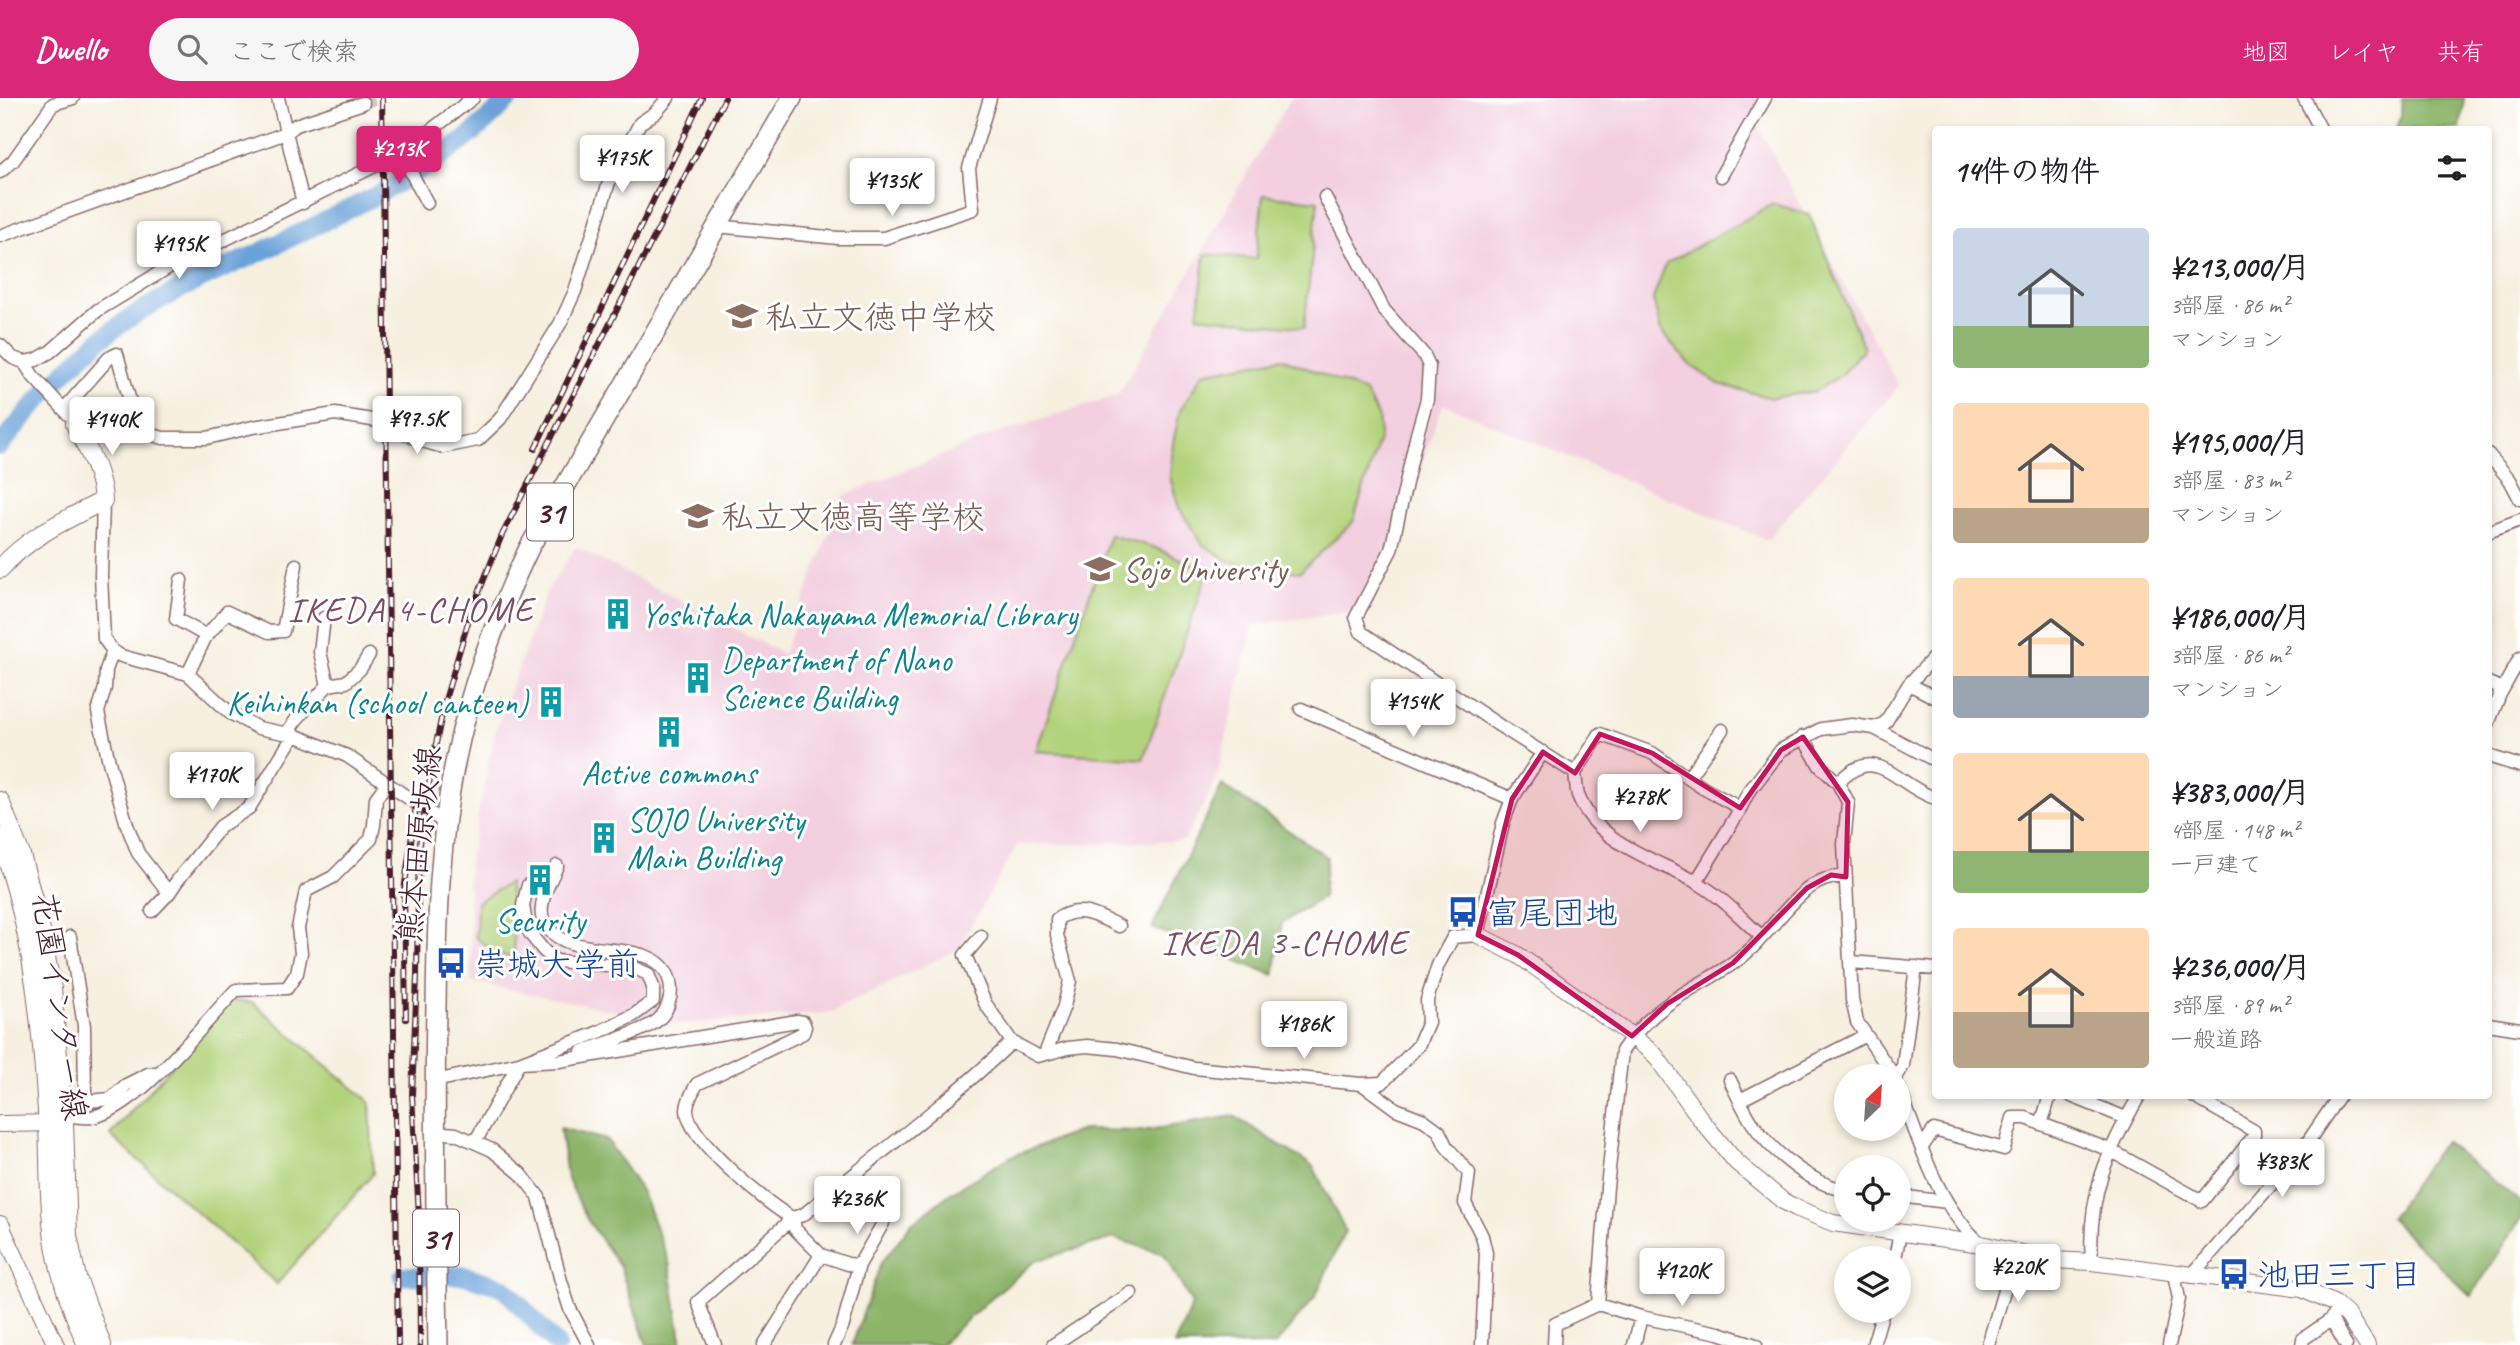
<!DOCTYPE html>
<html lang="ja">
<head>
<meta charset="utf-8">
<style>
  :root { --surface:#fff; --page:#f6f6f6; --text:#202124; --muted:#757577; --accent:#db2777 }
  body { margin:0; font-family:Caveat,"Klee One",sans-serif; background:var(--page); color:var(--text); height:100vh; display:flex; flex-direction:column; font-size:26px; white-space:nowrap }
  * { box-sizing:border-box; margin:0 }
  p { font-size:23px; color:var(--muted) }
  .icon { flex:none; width:38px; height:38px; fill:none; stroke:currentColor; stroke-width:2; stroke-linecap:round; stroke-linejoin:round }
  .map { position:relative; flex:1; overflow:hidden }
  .side { position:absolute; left:1932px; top:28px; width:560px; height:973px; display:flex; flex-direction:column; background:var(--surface); border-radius:7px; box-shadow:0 4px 10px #0003 }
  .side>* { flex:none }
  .needle { width:46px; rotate:25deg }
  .buttons { position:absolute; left:1834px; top:966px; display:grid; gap:14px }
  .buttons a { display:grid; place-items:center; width:77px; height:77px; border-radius:50%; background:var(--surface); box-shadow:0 4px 10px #0003; font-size:35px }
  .price { position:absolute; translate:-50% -60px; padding:0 16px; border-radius:7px; background:#fff; color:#222; font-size:23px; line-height:46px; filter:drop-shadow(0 2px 4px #0008) }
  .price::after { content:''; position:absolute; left:50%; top:42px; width:21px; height:16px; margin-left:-10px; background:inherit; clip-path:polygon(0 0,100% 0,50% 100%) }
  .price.current { background:var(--accent); color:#fff }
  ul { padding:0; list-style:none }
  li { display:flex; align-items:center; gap:21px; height:175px; padding:0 21px }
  li span { display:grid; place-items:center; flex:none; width:196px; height:140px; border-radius:7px; color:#555 }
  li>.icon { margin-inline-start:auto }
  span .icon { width:84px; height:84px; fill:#fffc; stroke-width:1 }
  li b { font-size:30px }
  h2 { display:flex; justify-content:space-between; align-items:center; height:84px; padding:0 21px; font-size:30px }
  header { display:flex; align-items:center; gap:42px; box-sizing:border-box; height:98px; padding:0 35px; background:var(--accent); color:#fff }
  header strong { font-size:33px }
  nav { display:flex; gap:38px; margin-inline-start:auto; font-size:24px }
  .search { width:490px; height:63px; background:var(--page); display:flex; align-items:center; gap:18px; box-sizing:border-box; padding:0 24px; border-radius:38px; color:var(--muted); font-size:26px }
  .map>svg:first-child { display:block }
  .built { fill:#f3cfe0 }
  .green { fill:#b2d37b; stroke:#7e7953; stroke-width:2 }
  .forest { fill:#8db56b; stroke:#6c6a4b; stroke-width:2 }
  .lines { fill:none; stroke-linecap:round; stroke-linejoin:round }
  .river { stroke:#6ba2d9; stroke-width:19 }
  .minor-tunnel { stroke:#d4c6bc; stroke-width:12; stroke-dasharray:12 6; stroke-linecap:butt }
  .minor-casing { stroke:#87686a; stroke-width:15 }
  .tertiary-casing { stroke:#87686a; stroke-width:18 }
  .secondary-casing { stroke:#87686a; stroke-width:20 }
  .primary-casing { stroke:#87686a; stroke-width:22 }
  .minor { stroke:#fff; stroke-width:12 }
  .tertiary { stroke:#fff; stroke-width:16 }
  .secondary { stroke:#fff; stroke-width:18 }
  .primary { stroke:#fff; stroke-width:19 }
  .rail-casing { stroke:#4a1f2b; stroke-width:6 }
  .rail { stroke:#fff; stroke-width:3.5; stroke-dasharray:10; stroke-linecap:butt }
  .marked { fill:#c2185b; fill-opacity:0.2; stroke:#c2185b; stroke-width:5; stroke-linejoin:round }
  .labels { text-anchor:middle; stroke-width:6; stroke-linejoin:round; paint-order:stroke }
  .shield { fill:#fff; stroke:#80626b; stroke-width:2 }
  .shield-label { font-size:32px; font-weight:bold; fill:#4a1f2b }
  .education-label { font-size:33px; fill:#785e54; stroke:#fff; text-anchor:start }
  .culture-label { font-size:33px; fill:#0d838f; stroke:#fff; text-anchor:start }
  .street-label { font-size:33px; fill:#4a1f2b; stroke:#fff }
  .transit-label { font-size:33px; fill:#164399; stroke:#fff; text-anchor:start }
  .neighbourhood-label { font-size:35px; letter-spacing:2px; fill:#7e4e63; stroke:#fff }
</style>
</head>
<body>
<header>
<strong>Dwello</strong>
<div class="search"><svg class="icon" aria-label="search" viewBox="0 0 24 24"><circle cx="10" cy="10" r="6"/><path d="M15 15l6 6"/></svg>ここで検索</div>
<nav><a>地図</a><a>レイヤ</a><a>共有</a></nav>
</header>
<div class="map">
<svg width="2520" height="1247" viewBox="0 0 2520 1247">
  <rect width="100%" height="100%" fill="#fff"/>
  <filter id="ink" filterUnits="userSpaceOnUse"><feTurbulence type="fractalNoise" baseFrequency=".0143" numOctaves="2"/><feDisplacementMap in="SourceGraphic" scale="14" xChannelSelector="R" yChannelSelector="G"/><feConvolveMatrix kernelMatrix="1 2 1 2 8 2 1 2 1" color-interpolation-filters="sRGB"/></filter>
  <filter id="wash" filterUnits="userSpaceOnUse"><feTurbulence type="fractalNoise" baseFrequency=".00686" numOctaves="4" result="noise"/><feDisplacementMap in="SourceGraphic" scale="28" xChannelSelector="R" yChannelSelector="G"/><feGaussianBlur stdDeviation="1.57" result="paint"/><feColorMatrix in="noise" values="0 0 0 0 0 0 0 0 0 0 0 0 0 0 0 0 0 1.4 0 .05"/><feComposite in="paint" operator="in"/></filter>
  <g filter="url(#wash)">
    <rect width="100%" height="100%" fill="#f7f0e0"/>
    <!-- built -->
    <path class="built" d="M1291 0H1771L1757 27 1899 288 1767 442 1443 306 1370 511 1253 527 1216 683 1184 743 1017 747 958 851 829 915 679 926 472 884 468 768 495 633 547 493 576 449 783 556 843 398 984 340 1118 297Z"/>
    <!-- green -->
    <path class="green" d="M1263 97 1318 103 1304 230 1198 218 1205 156 1256 161Z
      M1773 106 1809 116 1864 250 1841 277 1816 293 1771 300 1719 286 1690 267 1661 234 1653 201 1666 166Z
      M1282 260 1365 294 1378 318 1380 338 1353 424 1300 474 1256 469 1229 463 1203 447 1179 410 1170 379 1173 345 1180 313 1203 275Z
      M1110 437 1153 449 1208 473 1143 661 1036 653Z
      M509 785 515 859 499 857 476 840 477 804Z
      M230 902 252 904 370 1004 373 1076 277 1186 110 1037Z"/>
    <!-- forest -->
    <path class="forest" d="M2402 0H2464L2460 31H2397L2401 17Z
      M1222 687 1327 759 1323 799 1282 825 1274 877 1152 830Z
      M1234 1018 1313 1068 1345 1133 1315 1199 1275 1247H1174L1192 1206 1164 1156 1114 1140 1035 1163 985 1205 940 1247H852L881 1165 912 1125 952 1094 1010 1059 1082 1032 1142 1033Z
      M560 1030 607 1042 642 1094 669 1164 682 1247H647L620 1169 587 1121 567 1079Z
      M2444 1043 2520 1104V1122L2471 1198 2390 1120Z"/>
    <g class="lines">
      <!-- river -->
      <path class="river" d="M0 348C34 306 70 264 114 231 171 189 240 166 302 134 352 110 411 82 455 49 474 35 493 17 510 0
        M403 1178 463 1177 503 1189 557 1247"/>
    </g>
  </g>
  <g filter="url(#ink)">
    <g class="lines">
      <!-- minor-tunnel -->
      <path class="minor-tunnel" d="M363 5 378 0"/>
      <defs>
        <path id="minor" d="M278 0 303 105
          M2304 0 2321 32
          M401 55 427 105
          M0 74 13 63 53 6 73 0
          M1721 78 1765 0
          M1325 99 1384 212 1424 257 1429 268 1427 301 1417 336 1391 452 1356 519 1361 534 1500 628 1575 675 1600 636 1652 655 1703 690 1740 710
          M716 128 838 140H884L973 111 969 70 990 0
          M0 138 286 35 296 27 363 5
          M0 247 13 260 24 264 36 262 50 254 98 212 169 169 401 55 473 0
          M24 264 33 278 69 317
          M65 310 109 260 117 256 133 314 139 329 143 334 163 340H207L253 329 335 316 378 323 419 342 443 349 478 342 500 321 560 226 575 193 610 81 640 25 655 15 668 0
          M2488 356 2510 382 2520 401
          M103 403 101 478 104 541 113 553 121 558 188 576 230 615 258 630 294 637 347 658 445 725
          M2488 434 2520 422
          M181 482 176 521 207 538
          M324 520 320 554 328 587
          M113 553 106 572 105 590 98 614 109 664 127 727 138 755 169 795
          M188 576 205 540 227 514 269 534 283 533 296 467
          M2488 585 2503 591
          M1909 586 1936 600
          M1301 611 1512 701
          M2488 626 2500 596 2520 560
          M1874 630 1936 663
          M287 635 296 622 328 587 346 584 360 571 369 557
          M1803 639 1820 668 1838 685 1848 704 1844 746 1852 902 1857 924 1894 978
          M2488 658 2520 668
          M1575 675C1576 682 1576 690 1578 697 1596 745 1655 761 1696 784 1720 797 1741 820 1762 839 1737 870 1699 883 1668 906 1650 919 1634 935 1622 953L1607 1089 1598 1206
          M1688 680 1722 632
          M1838 685C1876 644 1894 685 1932 699L1936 697
          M557 768C550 783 536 808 544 824 568 871 667 830 671 891 671 901 667 913 660 920 650 932 599 947 582 954
          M1696 784 1738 715 1748 695 1781 652 1821 631 1852 627 1874 630 1885 625 1909 586 1936 557
          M152 813 169 795 177 783 221 728 249 710 294 637
          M981 838 965 857 985 905 1012 944 1038 958 1068 950 1087 948 1117 951 1194 970 1361 986 1382 985 1418 948 1428 924 1427 902 1438 867 1453 839 1478 837 1503 725 1512 701 1543 654
          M70 839 84 928 85 995 88 1003 111 1001 126 987 148 976 155 975
          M1762 839C1785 815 1809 775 1846 779
          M1851 864 1936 871
          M2488 926 2520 931
          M1045 956 1064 908 1070 883 1057 837V821C1080 806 1096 818 1119 828
          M1897 978 1903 968 1916 869
          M1730 982C1737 997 1744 1013 1753 1026 1772 1054 1812 1087 1846 1092
          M435 983 519 965 559 963 797 923 803 924 805 929 803 935 697 986C693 993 687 1003 687 1012 687 1041 767 1106 792 1120L803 1117C874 1060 946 1006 1012 944
          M1362 986 1396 1011 1424 1022 1439 1033 1446 1048 1469 1075 1465 1105 1482 1138 1486 1155 1482 1247
          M1899 990C1920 1044 1936 1106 1981 1146
          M2071 998 2126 1020
          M1740 1002 1866 937
          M64 1017C72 1018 83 1020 91 1019 136 1013 204 925 236 892L287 890 297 875 301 855 298 830 306 793 333 779 371 741 374 727 376 700 387 685
          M2041 1026 2050 998
          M434 1034 456 1036 492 1052 521 1076 539 1099 561 1183 570 1211 589 1247
          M475 1044 519 965 599 934 634 917 653 903V889L648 876 632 869 556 863 544 853 531 837 526 827 523 807 528 787
          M1922 1049 1934 1032 2004 1051 2013 1020H2026L2110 1052 2202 1103 2254 1038V1033L2193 998
          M1899 1098 1947 1104
          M821 1157 848 1166 859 1167 843 1227 834 1247
          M1895 1160 1900 1135
          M2092 1164C2087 1098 2107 1054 2139 998
          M859 1167 883 1125
          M2191 1178 2305 1048 2339 998
          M2331 1221 2346 1247
          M715 1247 698 1204 793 1120
          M764 1247 821 1157 795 1131 793 1120
          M1053 1247 1131 1195
          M1554 1247 1555 1226 1598 1206 1641 1219 1719 1235 1756 1247
          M1634 1247 1641 1219
          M1873 1247 1883 1213
          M1988 1247 2015 1155
          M2169 1247 2179 1201 2174 1176
          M2302 1247 2303 1241 2329 1223 2340 1210"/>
        <path id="tertiary" d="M1478 837 1518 857 1632 938 1655 957 1702 1023 1736 1064 1783 1103 1796 1110 1833 1125 1981 1146 2052 1162 2092 1164 2302 1191 2335 1206 2348 1218 2367 1247
          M0 1026 60 1025
          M2 1130 56 1247"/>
        <path id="secondary" d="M0 471C28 439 65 422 103 403 102 375 87 350 75 326
          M0 703 21 757 39 823 52 891 64 1025 68 1138 77 1180 102 1247
          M0 741C34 832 42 932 48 1029 50 1065 48 1104 54 1140 59 1177 72 1213 87 1247
          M0 1127 2 1130 0 1131"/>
        <path id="primary" d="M438 1247C436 1134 434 1021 436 908 437 825 439 741 456 660 471 586 497 517 529 450L792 0"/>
      </defs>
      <!-- minor casing -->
      <use href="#minor" class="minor-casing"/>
      <!-- tertiary casing -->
      <use href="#tertiary" class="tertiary-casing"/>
      <!-- secondary casing -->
      <use href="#secondary" class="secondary-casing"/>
      <!-- primary casing -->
      <use href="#primary" class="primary-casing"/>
      <!-- minor -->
      <use href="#minor" class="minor"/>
      <!-- tertiary -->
      <use href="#tertiary" class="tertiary"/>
      <!-- secondary -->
      <use href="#secondary" class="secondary"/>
      <!-- primary -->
      <use href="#primary" class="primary"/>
      <defs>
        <path id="rail" d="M382 0 398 1247
          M535 351 702 0
          M406 921 404 793 417 701
          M420 1247 419 1118 412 997 417 878 418 798 419 752 433 660 445 602 471 514 502 437 725 0"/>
      </defs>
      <!-- rail casing -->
      <use href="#rail" class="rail-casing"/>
      <!-- rail -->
      <use href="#rail" class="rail"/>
    </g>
  </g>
  <!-- marked area -->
  <path class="marked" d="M1600 636 1652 655 1740 710 1781 652 1803 639 1848 704 1846 779 1831 777 1807 790 1733 865 1667 906 1632 938 1518 857 1478 837 1512 701 1543 654 1575 675Z"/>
  <!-- icons -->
  <defs>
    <symbol id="school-bare" viewBox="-9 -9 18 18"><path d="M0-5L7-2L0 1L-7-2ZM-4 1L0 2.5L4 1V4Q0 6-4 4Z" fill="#8d6e63" stroke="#fff" stroke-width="2.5" paint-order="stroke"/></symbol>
    <symbol id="university-bare" viewBox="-9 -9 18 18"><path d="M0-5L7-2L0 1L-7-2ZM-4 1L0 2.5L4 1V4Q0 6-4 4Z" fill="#8d6e63" stroke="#fff" stroke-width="2.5" paint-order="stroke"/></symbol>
    <symbol id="building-bare" viewBox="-9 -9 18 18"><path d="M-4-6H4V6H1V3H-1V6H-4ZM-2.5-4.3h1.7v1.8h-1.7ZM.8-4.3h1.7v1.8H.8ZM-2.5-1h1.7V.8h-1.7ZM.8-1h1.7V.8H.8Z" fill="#0f9aa8" stroke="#fff" stroke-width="2.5" paint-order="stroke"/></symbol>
    <symbol id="bus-bare" viewBox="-9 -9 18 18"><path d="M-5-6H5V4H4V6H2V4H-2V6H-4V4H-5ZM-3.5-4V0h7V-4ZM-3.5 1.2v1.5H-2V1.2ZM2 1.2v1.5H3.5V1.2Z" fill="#1a4fb4" stroke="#fff" stroke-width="2.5" paint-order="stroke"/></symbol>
  </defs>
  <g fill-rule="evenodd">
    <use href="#school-bare" x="720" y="196" width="44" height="44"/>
    <use href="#school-bare" x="676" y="396" width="44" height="44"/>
    <use href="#university-bare" x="1078" y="449" width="44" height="44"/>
    <use href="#building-bare" x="596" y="494" width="44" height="44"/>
    <use href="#building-bare" x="676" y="558" width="44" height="44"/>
    <use href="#building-bare" x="529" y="582" width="44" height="44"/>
    <use href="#building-bare" x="647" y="612" width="44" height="44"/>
    <use href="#building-bare" x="582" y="718" width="44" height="44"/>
    <use href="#building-bare" x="518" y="760" width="44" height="44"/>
    <use href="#bus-bare" x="1441" y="792" width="44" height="44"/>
    <use href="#bus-bare" x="429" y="843" width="44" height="44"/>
    <use href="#bus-bare" x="2212" y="1154" width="44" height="44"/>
  </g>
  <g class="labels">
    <!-- shield labels -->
    <g class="shield">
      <rect x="527" y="385.5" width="46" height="57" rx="5"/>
      <rect x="413" y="1111.5" width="46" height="57" rx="5"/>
    </g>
    <g class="shield-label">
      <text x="550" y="425">31</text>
      <text x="436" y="1151">31</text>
    </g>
    <!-- education labels -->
    <g class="education-label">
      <text x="765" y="230">私立文徳中学校</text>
      <text x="721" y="430">私立文徳高等学校</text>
      <text x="1123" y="483">Sojo University</text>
    </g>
    <!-- culture labels -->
    <g class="culture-label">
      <text x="641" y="528">Yoshitaka Nakayama Memorial Library</text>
      <text x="721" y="573">Department of Nano<tspan x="721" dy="38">Science Building</tspan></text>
      <text x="528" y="616" text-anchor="end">Keihinkan (school canteen)</text>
      <text x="669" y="686" text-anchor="middle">Active commons</text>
      <text x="627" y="733">SOJO University<tspan x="627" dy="38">Main Building</tspan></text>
      <text x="540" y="834" text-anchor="middle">Security</text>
    </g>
    <!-- street labels -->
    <g class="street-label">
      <text transform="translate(418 746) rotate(-84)" y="12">熊本田原坂線</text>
      <text transform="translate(61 908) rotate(82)" y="12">花園インター線</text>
    </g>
    <!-- transit labels -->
    <g class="transit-label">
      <text x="1486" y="826">富尾団地</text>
      <text x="474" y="877">崇城大学前</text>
      <text x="2257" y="1188">池田三丁目</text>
    </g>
    <!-- neighbourhood labels -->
    <g class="neighbourhood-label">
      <text x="411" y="523">IKEDA 4-CHOME</text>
      <text x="1285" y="856">IKEDA 3-CHOME</text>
    </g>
  </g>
</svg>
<div class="buttons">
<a><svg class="needle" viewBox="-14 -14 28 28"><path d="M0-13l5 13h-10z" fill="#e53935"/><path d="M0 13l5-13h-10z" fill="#757577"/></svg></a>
<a><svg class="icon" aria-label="locate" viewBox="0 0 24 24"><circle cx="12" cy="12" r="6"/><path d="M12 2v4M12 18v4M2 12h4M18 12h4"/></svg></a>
<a><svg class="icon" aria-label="layers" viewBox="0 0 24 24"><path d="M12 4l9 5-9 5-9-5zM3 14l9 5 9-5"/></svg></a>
</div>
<b class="price current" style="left:399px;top:88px">¥213K</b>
<b class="price" style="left:622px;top:97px">¥175K</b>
<b class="price" style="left:892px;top:120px">¥135K</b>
<b class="price" style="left:179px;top:183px">¥195K</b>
<b class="price" style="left:417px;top:358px">¥97.5K</b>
<b class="price" style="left:112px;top:359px">¥140K</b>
<b class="price" style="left:1413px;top:641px">¥154K</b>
<b class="price" style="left:212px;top:714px">¥170K</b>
<b class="price" style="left:1640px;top:736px">¥278K</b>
<b class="price" style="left:1304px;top:963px">¥186K</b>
<b class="price" style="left:2282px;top:1101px">¥383K</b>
<b class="price" style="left:857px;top:1138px">¥236K</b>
<b class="price" style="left:2018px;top:1206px">¥220K</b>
<b class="price" style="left:1682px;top:1210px">¥120K</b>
<section class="side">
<h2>14件の物件<svg class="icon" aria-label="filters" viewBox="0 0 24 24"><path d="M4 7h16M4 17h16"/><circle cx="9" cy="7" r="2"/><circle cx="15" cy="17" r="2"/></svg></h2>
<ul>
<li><span style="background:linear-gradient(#c9d6e8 70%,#8fb573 0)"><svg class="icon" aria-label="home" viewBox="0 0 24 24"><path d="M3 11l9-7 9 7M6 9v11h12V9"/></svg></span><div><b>¥213,000/月</b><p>3部屋 · 86 m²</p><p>マンション</p></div></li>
<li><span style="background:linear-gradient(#ffd9b3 75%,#b9a48a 0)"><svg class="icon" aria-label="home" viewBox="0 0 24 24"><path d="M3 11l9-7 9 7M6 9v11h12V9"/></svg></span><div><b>¥195,000/月</b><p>3部屋 · 83 m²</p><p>マンション</p></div></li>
<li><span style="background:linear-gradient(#ffd9b3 70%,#9aa5b1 0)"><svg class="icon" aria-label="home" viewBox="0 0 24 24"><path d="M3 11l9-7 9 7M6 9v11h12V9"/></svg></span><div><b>¥186,000/月</b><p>3部屋 · 86 m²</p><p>マンション</p></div></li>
<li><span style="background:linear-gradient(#ffd9b3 70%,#8fb573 0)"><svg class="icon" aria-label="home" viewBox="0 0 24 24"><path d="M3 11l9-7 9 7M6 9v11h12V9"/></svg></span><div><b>¥383,000/月</b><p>4部屋 · 148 m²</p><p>一戸建て</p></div></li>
<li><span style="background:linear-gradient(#ffd9b3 60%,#b9a48a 0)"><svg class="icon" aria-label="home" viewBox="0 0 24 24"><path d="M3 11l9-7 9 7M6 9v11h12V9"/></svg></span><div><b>¥236,000/月</b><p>3部屋 · 89 m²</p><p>一般道路</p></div></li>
</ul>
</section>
</div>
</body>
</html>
